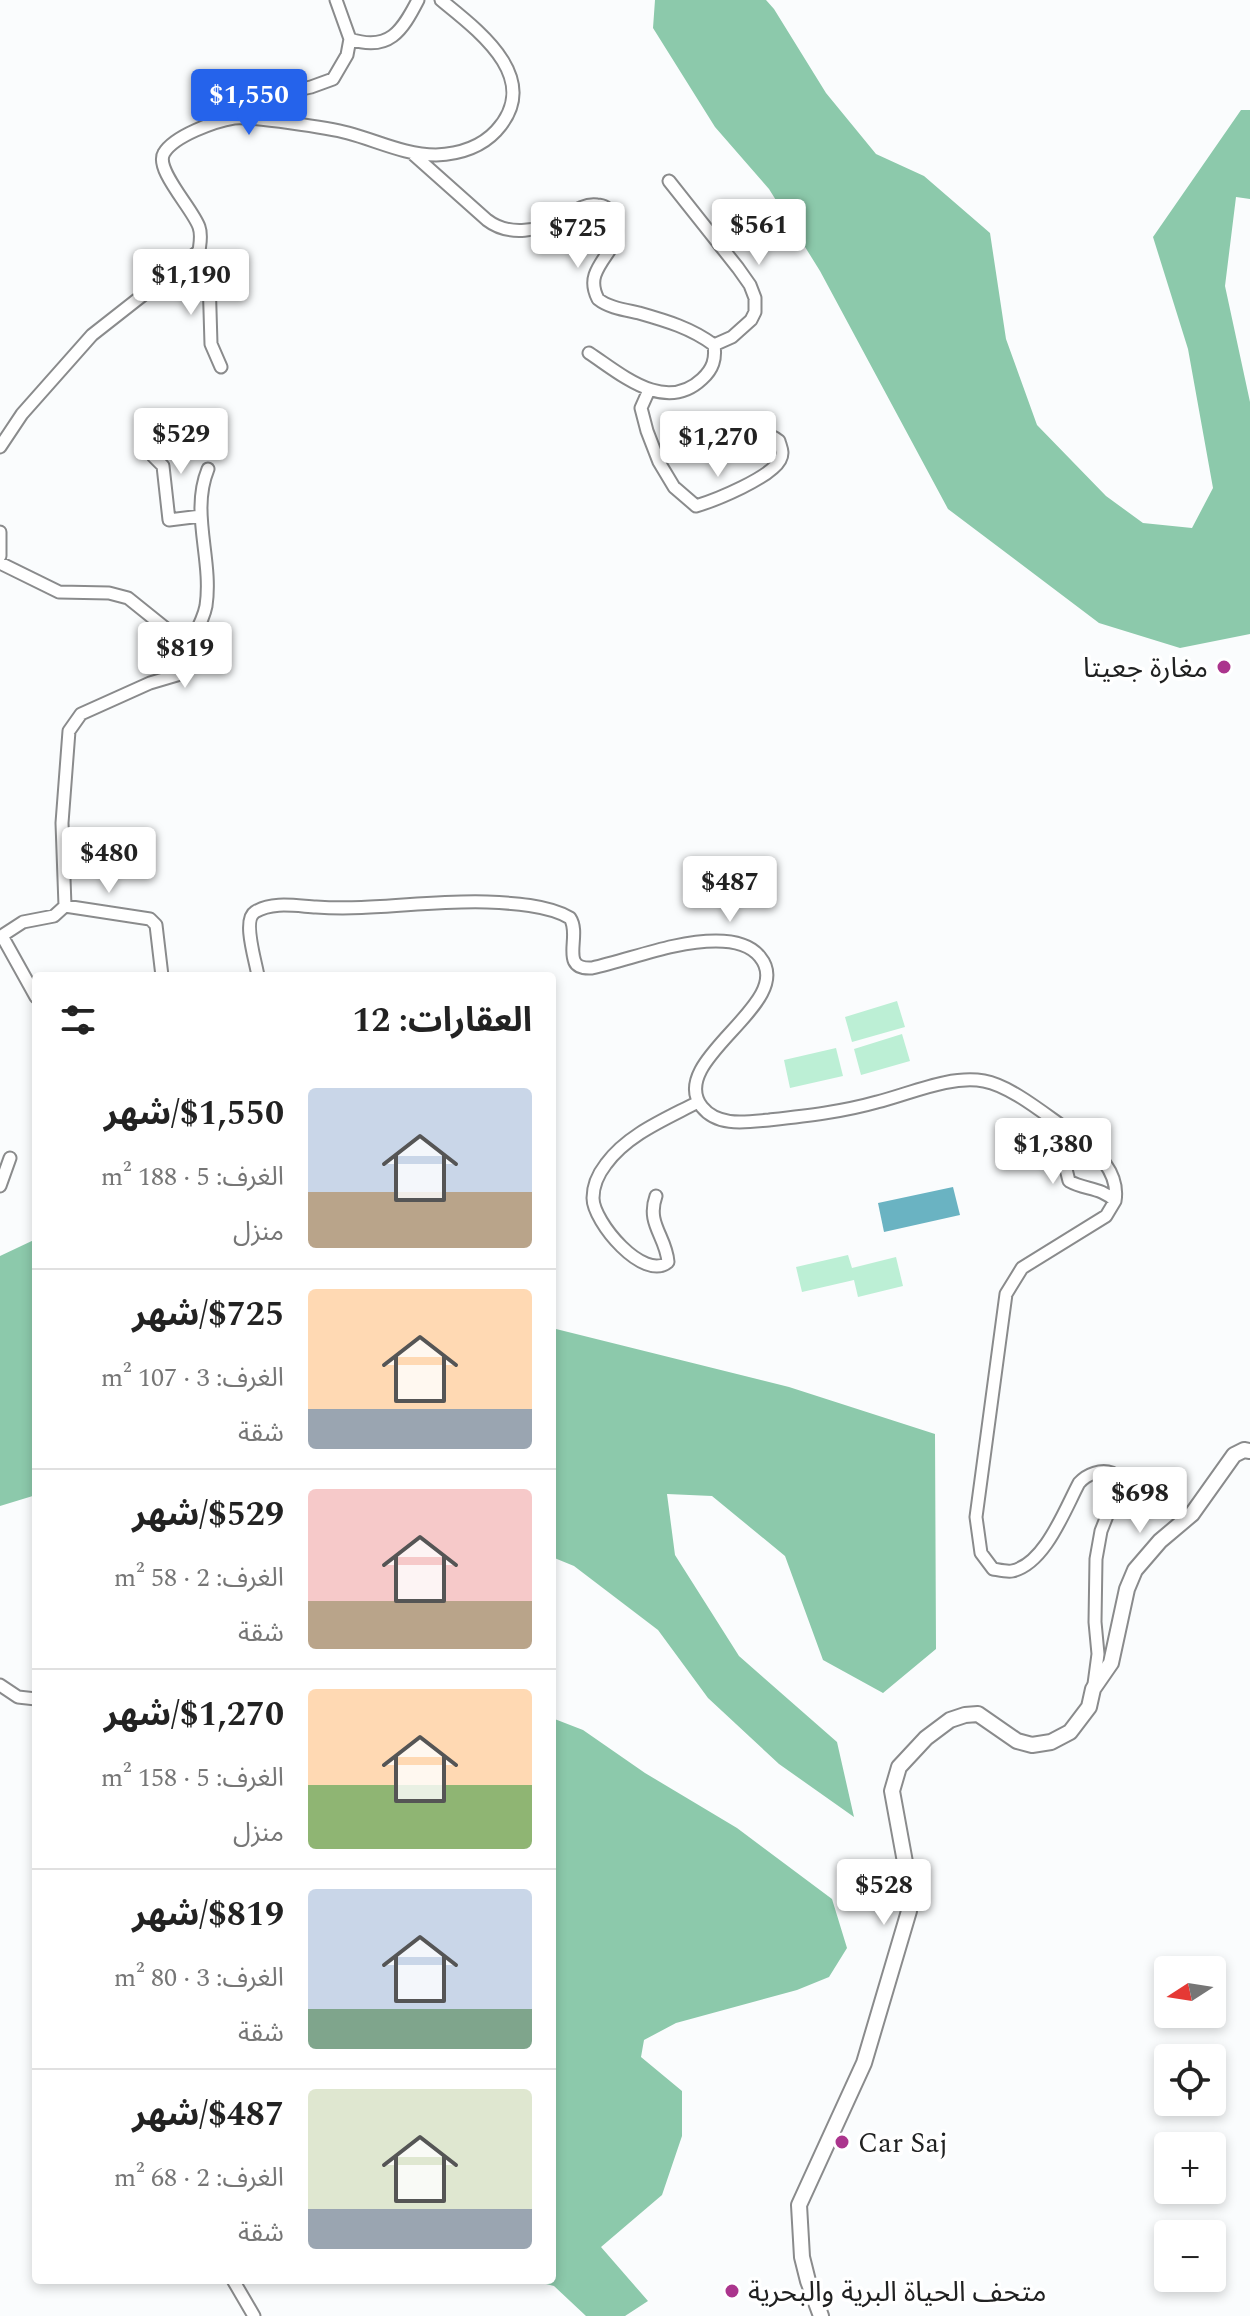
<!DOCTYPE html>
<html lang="ar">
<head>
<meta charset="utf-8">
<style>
  :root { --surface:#fff; --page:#f6f6f6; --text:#222; --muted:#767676; --line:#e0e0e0; --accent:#2563eb }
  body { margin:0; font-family:Spectral,"Noto Sans Arabic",serif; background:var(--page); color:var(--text); direction:rtl; height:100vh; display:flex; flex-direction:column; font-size:30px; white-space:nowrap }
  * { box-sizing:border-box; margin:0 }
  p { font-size:26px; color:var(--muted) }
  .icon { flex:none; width:44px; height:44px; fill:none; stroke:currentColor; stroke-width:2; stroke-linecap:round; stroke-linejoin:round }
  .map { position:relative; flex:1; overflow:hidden; direction:ltr }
  .drawer { position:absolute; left:32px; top:972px; width:524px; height:1312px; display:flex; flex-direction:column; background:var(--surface); border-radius:8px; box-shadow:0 4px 12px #0003; direction:rtl }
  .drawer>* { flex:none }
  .needle { width:52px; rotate:258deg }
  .controls { position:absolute; left:1154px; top:1956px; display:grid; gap:16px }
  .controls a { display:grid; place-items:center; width:72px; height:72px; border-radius:8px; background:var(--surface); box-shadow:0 4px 12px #0003; font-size:40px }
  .price { position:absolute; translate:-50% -68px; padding:0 18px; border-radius:8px; background:#fff; color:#222; font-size:26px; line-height:52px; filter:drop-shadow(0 2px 4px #0008) }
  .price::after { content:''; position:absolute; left:50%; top:48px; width:24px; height:18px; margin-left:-12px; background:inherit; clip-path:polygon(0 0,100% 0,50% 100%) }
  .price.current { background:var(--accent); color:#fff }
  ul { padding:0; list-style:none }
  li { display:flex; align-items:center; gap:24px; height:200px; padding:0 24px }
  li+li { border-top:2px solid var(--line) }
  li span { display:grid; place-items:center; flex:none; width:224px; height:160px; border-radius:8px; color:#555 }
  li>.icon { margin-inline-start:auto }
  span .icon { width:96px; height:96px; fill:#fffc; stroke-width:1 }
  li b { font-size:34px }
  h2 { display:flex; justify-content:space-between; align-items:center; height:96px; padding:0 24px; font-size:34px }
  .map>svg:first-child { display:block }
  .green { fill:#bcefd5 }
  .forest { fill:#8cc9ab }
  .water { fill:#6ab3c2 }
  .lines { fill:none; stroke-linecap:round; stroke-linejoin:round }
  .minor-casing { stroke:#8a8b8c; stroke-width:15 }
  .tertiary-casing { stroke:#8a8b8c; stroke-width:18 }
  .minor { stroke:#fff; stroke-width:11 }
  .tertiary { stroke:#fff; stroke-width:14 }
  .poi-dot { fill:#ab358d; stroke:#fff; stroke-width:3 }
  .labels { text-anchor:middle; stroke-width:7; stroke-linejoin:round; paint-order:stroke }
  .poi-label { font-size:28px; fill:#202121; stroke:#fff; text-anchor:start }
</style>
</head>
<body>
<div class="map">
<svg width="1250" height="2316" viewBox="0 0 1250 2316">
  <rect width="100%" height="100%" fill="#fafcfd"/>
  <!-- green -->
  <path class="green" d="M897 1001 905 1027 852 1042 845 1017Z
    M902 1034 910 1061 861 1075 854 1049Z
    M836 1048 843 1076 790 1088 784 1060Z
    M848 1255 852 1268 896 1257 903 1286 858 1297 854 1280 802 1292 796 1267Z"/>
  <!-- forest -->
  <path class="forest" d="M655 0H766L774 9 826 93 876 154 924 176 990 233 1006 339 1037 425 1106 496 1143 523 1192 528 1213 488 1188 349 1153 237 1241 110H1250V199L1236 197 1225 286 1250 402V634L1180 648 1099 623 948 509 820 271 769 189 715 127 653 28Z
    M36 1239V1495L0 1506V1256Z
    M552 1328 789 1387 935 1434 936 1649 883 1693 823 1660 785 1556 712 1496 667 1494 675 1555 739 1656 837 1742 854 1817 779 1764 708 1698 658 1630 574 1566 552 1557Z
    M552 1718 583 1730 645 1773 737 1828 832 1899 847 1948 829 1977 797 1990 676 2023 644 2040 641 2057 682 2091V2136L662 2195 601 2247 648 2301 625 2316H586L554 2286 530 2280H552Z"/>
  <!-- water -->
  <path class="water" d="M953 1187 960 1215 884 1232 878 1203Z"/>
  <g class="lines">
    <defs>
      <path id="minor" d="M350 39C389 52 402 31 418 0
        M236 117 264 97 311 87 333 79 347 55 350 39 336 0
        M414 155 487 220C509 237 540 231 563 218 573 212 585 203 597 205 604 205 609 209 612 215 627 241 603 252 595 275 592 284 594 291 598 299 609 308 626 310 639 313 667 321 691 328 714 345 716 359 713 369 702 379 665 414 621 374 589 353
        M669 181 738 268 750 285 755 298V312L751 320 732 337 714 345
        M199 251 209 277 211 344 221 367
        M649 390 641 408 647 431 659 462 674 487 696 506C716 500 770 478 780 460 784 453 781 448 779 441 756 421 721 447 696 453
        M0 447 22 414 92 335 199 251C200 243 202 235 199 227 193 209 154 169 164 153 174 136 215 121 234 118 250 116 330 128 348 133 378 141 405 155 436 155 459 154 481 147 496 131 544 79 479 31 441 0
        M153 456 163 466 169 520 201 516
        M0 532V556
        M0 563 59 592 109 593 128 598 179 639 188 661 184 670 177 675 150 683 81 714 69 731 62 823 65 906
        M186 652C193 637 203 622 206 606 213 559 190 513 208 469
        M2 936 36 997
        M0 937 23 922 54 916 65 906 150 919 156 925 162 976
        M258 976C256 962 242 920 255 912 272 901 297 906 316 907 373 911 429 900 487 902 511 903 549 905 570 918 582 936 558 970 592 968 632 959 675 941 716 941 732 941 750 944 760 957 798 1003 665 1060 702 1107 718 1127 746 1122 769 1120 805 1116 842 1112 877 1102 910 1094 949 1075 984 1081 1012 1086 1048 1117 1072 1133 1094 1148 1120 1172 1115 1201L1106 1216 1022 1268 1006 1294 976 1517 981 1553 993 1569C999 1570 1007 1572 1012 1571 1045 1564 1065 1509 1079 1483 1087 1474 1101 1469 1112 1473L1116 1493 1101 1531 1096 1559 1095 1622 1098 1654 1094 1684
        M1077 1137 1066 1169 1069 1181C1085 1190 1101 1187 1115 1201
        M0 1186 10 1158
        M656 1196C646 1224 666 1236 668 1262 644 1282 593 1222 593 1198 593 1186 599 1173 606 1164 628 1134 666 1119 698 1102
        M0 1685 18 1697 36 1699
        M233 2280 254 2316"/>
      <path id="tertiary" d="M821 2316 808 2281 802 2257 799 2205 864 2063 909 1911V1884L892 1791 899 1767 926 1738 950 1720 965 1715 978 1714 1017 1741 1032 1745 1051 1742 1070 1732 1089 1707 1093 1689 1111 1663 1127 1589 1135 1570 1160 1541 1192 1514 1234 1455 1244 1450 1250 1451"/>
    </defs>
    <!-- minor casing -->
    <use href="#minor" class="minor-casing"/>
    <!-- tertiary casing -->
    <use href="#tertiary" class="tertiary-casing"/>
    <!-- minor -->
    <use href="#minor" class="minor"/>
    <!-- tertiary -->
    <use href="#tertiary" class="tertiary"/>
  </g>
  <!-- markers -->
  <g class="poi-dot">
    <circle cx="1224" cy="667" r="8"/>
    <circle cx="842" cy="2142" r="8"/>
    <circle cx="732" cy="2291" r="8"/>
  </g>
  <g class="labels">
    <!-- poi labels -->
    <g class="poi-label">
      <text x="1208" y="677" text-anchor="end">مغارة جعيتا</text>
      <text x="858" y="2152">Car Saj</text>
      <text x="748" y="2301">متحف الحياة البرية والبحرية</text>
    </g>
  </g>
</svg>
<div class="controls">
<a><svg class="needle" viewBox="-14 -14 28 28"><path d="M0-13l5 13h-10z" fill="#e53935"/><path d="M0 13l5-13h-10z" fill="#767676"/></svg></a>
<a><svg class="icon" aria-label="locate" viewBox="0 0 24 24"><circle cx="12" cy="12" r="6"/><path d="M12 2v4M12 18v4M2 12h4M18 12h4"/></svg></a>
<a>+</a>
<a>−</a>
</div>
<b class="price current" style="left:249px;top:137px">$1,550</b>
<b class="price" style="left:759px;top:267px">$561</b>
<b class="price" style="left:578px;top:270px">$725</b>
<b class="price" style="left:191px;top:317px">$1,190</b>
<b class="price" style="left:181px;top:476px">$529</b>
<b class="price" style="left:718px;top:479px">$1,270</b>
<b class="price" style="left:185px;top:690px">$819</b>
<b class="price" style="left:109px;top:895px">$480</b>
<b class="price" style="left:730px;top:924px">$487</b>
<b class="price" style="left:1053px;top:1186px">$1,380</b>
<b class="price" style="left:1140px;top:1535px">$698</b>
<b class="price" style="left:884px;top:1927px">$528</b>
<section class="drawer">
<h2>العقارات: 12<svg class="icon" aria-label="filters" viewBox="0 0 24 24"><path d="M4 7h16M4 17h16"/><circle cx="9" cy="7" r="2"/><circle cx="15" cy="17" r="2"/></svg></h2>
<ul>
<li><span style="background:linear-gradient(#c9d6e8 65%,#b9a48a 0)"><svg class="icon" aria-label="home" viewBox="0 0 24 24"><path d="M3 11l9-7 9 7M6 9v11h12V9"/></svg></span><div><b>$1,550/شهر</b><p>الغرف: 5 · 188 m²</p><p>منزل</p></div></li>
<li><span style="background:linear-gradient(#ffd9b3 75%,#9aa5b1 0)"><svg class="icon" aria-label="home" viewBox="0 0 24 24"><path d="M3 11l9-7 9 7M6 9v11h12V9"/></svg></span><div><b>$725/شهر</b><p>الغرف: 3 · 107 m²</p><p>شقة</p></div></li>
<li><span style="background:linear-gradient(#f6c9c9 70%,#b9a48a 0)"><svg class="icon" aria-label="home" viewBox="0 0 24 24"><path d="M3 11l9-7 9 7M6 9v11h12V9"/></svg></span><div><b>$529/شهر</b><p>الغرف: 2 · 58 m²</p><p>شقة</p></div></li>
<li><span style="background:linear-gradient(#ffd9b3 60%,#8fb573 0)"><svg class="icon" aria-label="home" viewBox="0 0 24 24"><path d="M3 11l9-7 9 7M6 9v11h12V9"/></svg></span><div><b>$1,270/شهر</b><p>الغرف: 5 · 158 m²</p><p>منزل</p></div></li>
<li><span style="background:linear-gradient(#c9d6e8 75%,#7fa58c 0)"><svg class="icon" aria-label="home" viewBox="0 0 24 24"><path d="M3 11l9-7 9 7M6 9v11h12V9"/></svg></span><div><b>$819/شهر</b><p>الغرف: 3 · 80 m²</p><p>شقة</p></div></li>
<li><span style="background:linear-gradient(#dfe7d0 75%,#9aa5b1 0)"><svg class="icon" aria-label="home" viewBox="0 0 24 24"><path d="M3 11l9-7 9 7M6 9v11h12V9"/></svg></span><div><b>$487/شهر</b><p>الغرف: 2 · 68 m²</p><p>شقة</p></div></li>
</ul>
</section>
</div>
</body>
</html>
